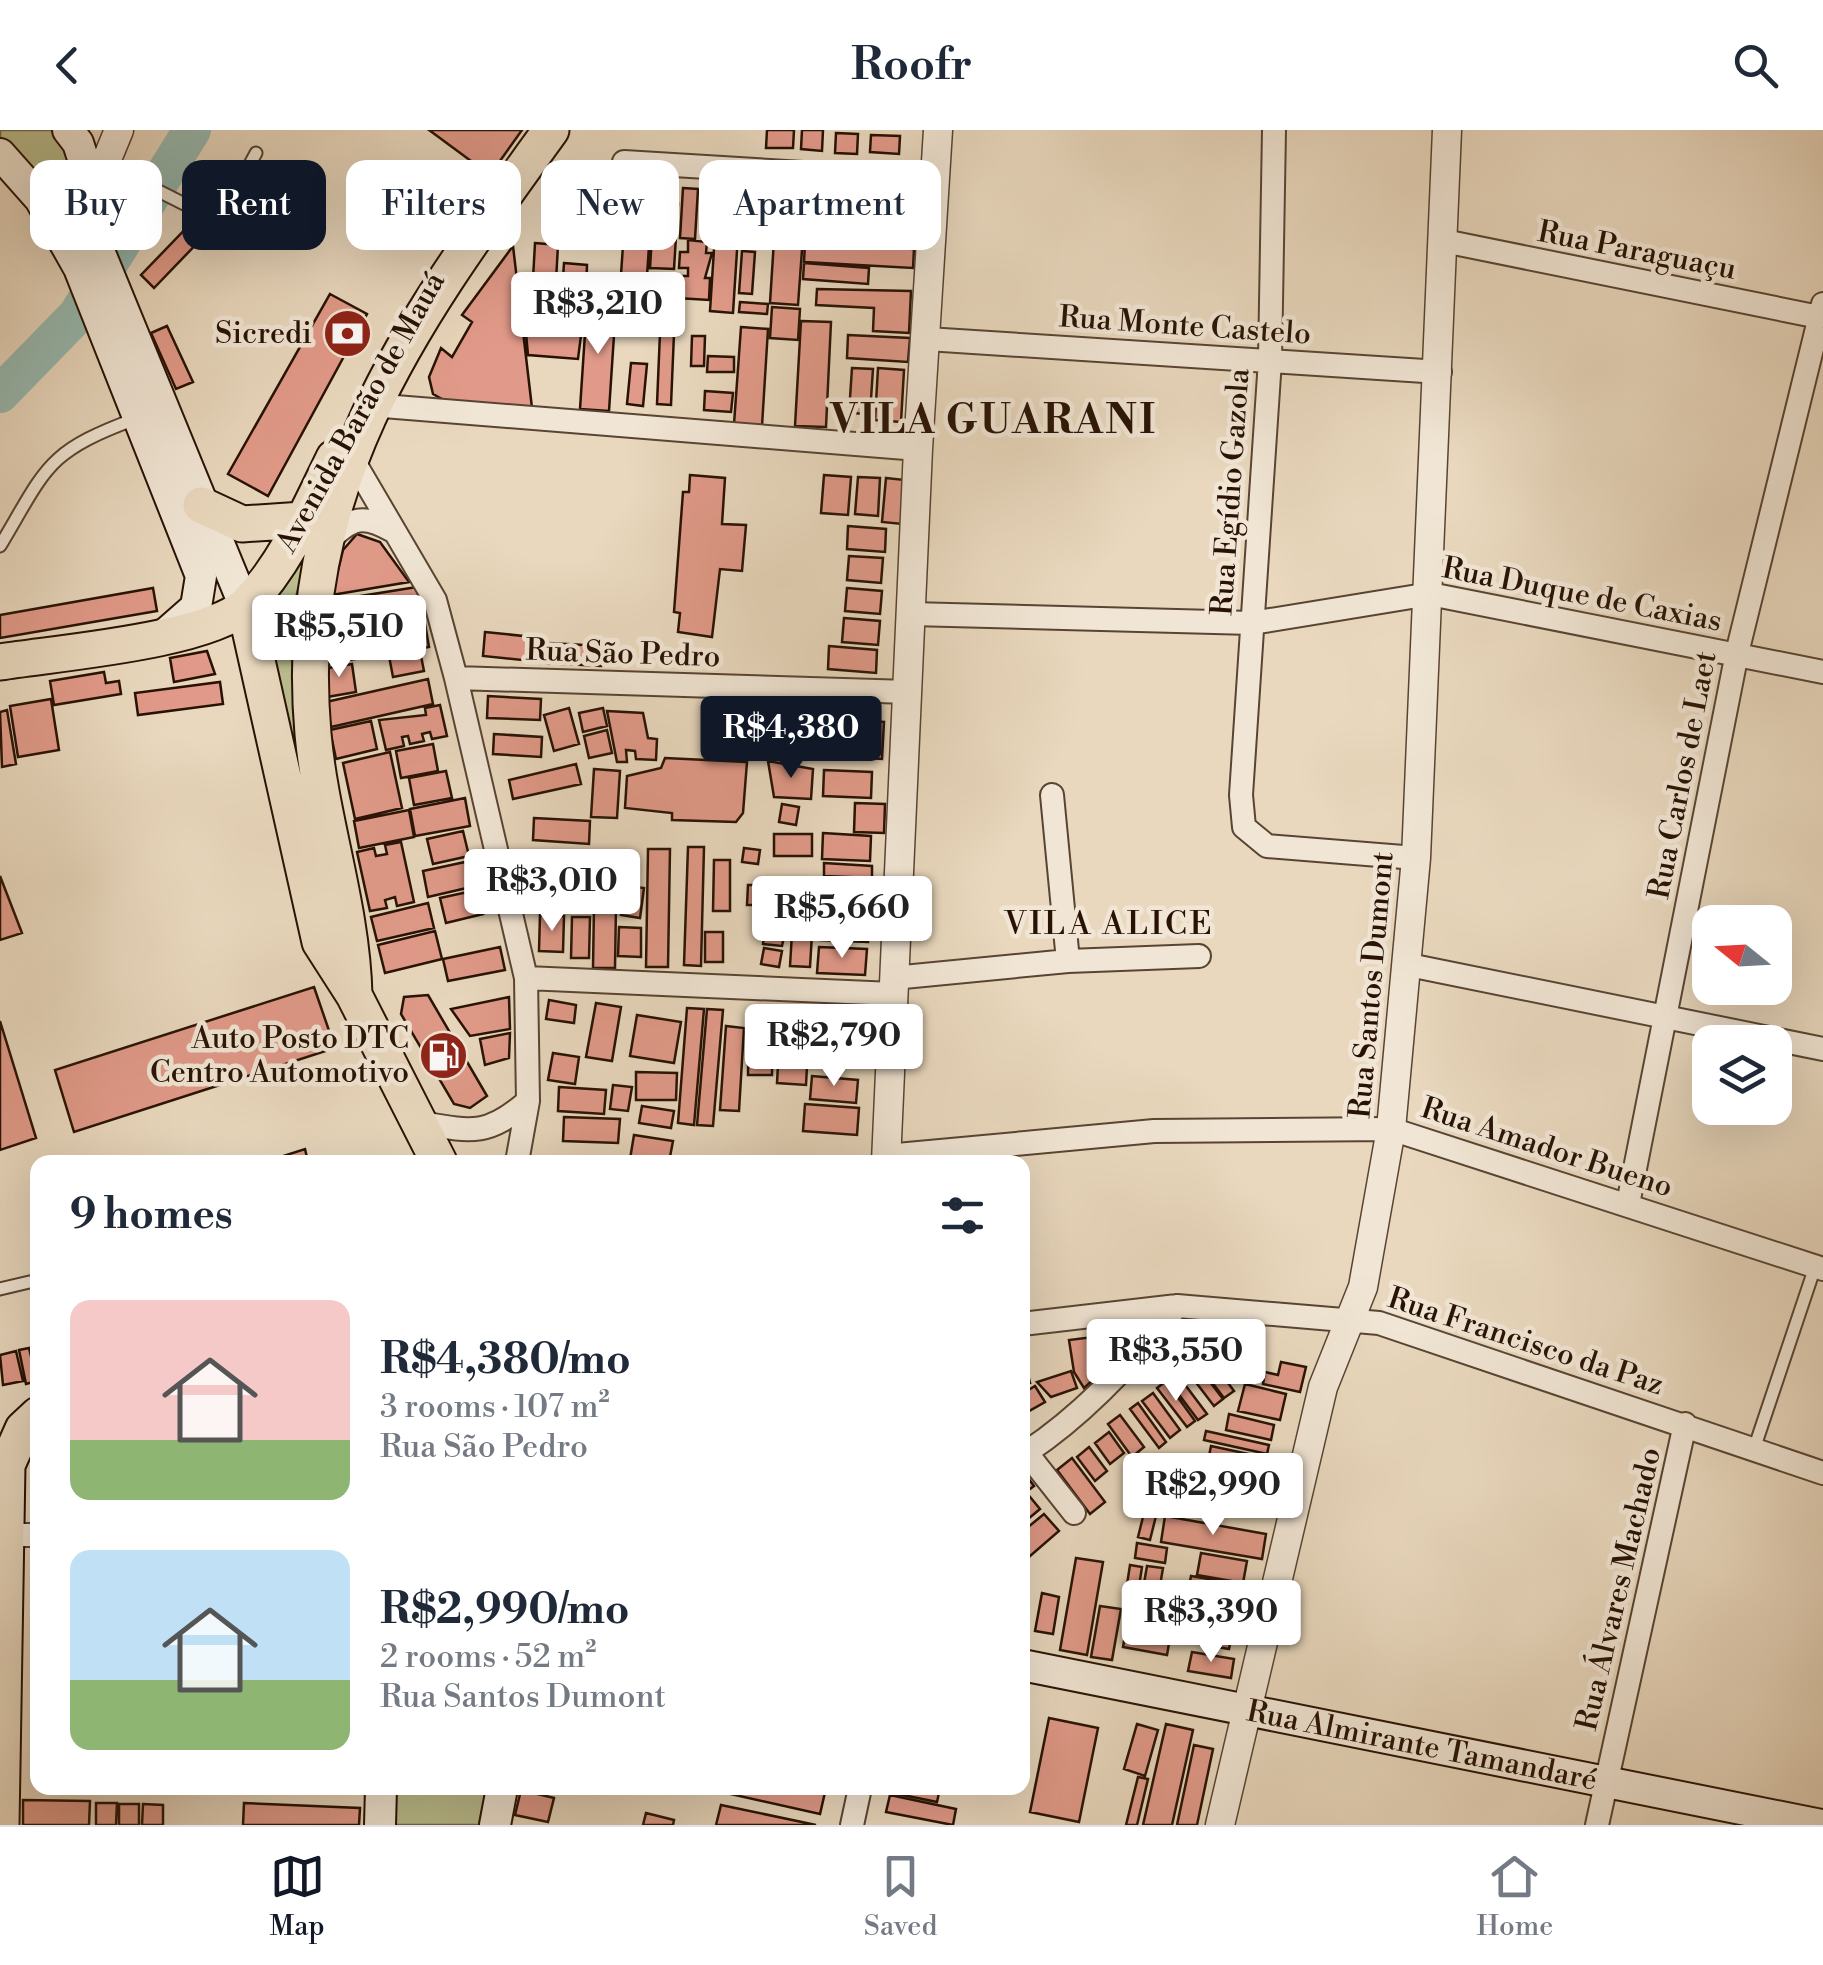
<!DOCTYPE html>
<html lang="en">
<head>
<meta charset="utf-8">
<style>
  :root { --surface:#fff; --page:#f6f6f7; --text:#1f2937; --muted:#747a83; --line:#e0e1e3; --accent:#111827 }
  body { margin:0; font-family:"Libre Bodoni",serif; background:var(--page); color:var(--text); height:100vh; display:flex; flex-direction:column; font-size:38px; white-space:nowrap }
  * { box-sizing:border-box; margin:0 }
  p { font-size:32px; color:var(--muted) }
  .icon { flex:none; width:55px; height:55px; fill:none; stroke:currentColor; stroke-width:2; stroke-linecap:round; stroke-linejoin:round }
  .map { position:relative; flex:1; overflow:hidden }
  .details { position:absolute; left:30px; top:1025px; width:1000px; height:640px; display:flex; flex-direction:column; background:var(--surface); border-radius:20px; box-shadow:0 10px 40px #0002 }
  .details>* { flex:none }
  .banner { position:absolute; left:30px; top:30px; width:1000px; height:90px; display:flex; gap:20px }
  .needle { width:65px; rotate:288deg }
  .tools { position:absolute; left:1692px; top:775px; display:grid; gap:20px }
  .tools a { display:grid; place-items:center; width:100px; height:100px; border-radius:20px; background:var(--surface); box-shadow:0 10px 40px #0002; font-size:50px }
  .price { position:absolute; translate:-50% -85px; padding:0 22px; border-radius:10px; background:#fff; color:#222; font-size:32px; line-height:65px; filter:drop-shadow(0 2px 5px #0008) }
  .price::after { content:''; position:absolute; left:50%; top:60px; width:30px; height:22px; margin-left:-15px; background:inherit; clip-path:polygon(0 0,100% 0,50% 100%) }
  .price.on { background:var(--accent); color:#fff }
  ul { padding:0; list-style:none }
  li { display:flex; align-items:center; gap:30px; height:250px; padding:0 40px }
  li span { display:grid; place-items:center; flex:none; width:280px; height:200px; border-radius:20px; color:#555 }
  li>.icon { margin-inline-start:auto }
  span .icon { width:120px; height:120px; fill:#fffc; stroke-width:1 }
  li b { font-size:42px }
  h2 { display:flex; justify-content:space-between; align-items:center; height:120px; padding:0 40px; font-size:42px }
  .chip { padding:0 35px; border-radius:20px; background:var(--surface); box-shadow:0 10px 40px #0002; font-size:35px; line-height:90px }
  .chip.on { background:var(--accent); color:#fff }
  header { display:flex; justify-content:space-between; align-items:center; height:130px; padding:0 40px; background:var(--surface); font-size:45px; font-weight:600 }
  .tabs { display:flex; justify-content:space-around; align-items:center; height:140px; border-top:2px solid var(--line); background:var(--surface); font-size:28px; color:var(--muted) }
  .tabs a { display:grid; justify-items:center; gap:5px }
  .tabs .on { color:var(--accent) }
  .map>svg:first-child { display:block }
  .green { fill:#babe8f; stroke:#71684a; stroke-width:2.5 }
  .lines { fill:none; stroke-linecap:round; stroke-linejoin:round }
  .river { stroke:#97bab1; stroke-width:38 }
  .building { fill:#e19a89; stroke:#281204; stroke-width:2.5 }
  .service-casing { stroke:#584432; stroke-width:15 }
  .minor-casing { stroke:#584432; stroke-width:26 }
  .tertiary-casing { stroke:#584432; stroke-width:31 }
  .secondary-casing { stroke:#281204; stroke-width:34 }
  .primary-casing { stroke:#281204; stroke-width:39 }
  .service { stroke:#f1e6d5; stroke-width:11 }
  .minor { stroke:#f1e6d5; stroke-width:22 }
  .tertiary { stroke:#f1e6d5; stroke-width:28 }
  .secondary { stroke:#f1e6d5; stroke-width:30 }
  .primary { stroke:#e9d8be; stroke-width:35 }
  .labels { text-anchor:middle; stroke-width:9; stroke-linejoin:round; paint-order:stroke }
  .street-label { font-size:30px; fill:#281204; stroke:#f1e6d5 }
  .poi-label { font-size:30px; fill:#281204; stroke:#f1e6d5; text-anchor:end }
  .neighbourhood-label { font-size:32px; letter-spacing:2.5px; fill:#281204; stroke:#f1e6d5 }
  .district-label { font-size:40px; font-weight:bold; letter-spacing:2.5px; fill:#281204; stroke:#f1e6d5 }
</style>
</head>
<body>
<header><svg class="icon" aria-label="back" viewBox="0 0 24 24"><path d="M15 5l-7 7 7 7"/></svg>Roofr<svg class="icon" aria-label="search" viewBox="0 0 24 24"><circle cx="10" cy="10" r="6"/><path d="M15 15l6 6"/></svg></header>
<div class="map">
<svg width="1823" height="1695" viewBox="0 0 1823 1695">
  <rect width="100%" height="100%" fill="#e9d8be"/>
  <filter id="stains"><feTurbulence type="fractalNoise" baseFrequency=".002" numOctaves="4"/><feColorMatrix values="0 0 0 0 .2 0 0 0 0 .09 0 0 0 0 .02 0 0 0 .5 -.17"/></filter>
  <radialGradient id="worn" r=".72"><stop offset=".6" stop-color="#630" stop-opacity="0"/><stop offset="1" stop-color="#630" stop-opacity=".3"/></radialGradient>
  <!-- green -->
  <path class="green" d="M0 0H53L62 9 74 49 66 57 40 55 0 15Z
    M316 399 287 497 331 790 251 482Z
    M383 1658H487L479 1695H381Z"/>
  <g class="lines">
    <!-- river -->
    <path class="river" d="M0 264 77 185 192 0"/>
  </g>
  <!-- building -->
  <path class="building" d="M429 0H522L490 45Z
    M767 0H794L793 18H766Z
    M802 0H823L822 21 801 19Z
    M836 3 858 4 857 24 835 23Z
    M871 5 900 6 899 24 870 22Z
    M683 58 698 59 695 109 680 108Z
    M777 63 806 65 798 175 770 173Z
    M807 67 874 71 873 90 806 86Z
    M598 70 621 71 619 108 596 107Z
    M654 72 678 74 674 139 650 138Z
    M878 72 911 74V93L877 91Z
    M717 73 740 74 733 183 710 181Z
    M747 75 774 77 772 112 745 110Z
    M625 86 651 87 645 175 619 174Z
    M194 90 207 103 154 158 141 145Z
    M806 91 915 97 914 117 805 111Z
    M688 110 707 112 706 123H712L705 148H710L709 170 677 168 679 146H688V138H679L680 122H688Z
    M535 113 558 115 556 151 533 149Z
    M805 113 914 119 913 138 804 132Z
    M513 116 532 278 449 273 433 264 429 247 441 218 452 227 472 192 462 185Z
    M742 121 755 122 752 164 739 163Z
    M564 133 587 135 586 164 562 163Z
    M804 133 869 138 868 154 803 149Z
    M817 159 911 161 909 203 873 201 874 178 816 175Z
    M330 164 367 184 268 366 228 344Z
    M523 170 585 174 578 229 528 225Z
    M740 172 768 174 767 184 739 182Z
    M587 173 616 175 609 281 580 279Z
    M621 177 646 180 643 203 618 200Z
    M772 177 800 179 798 210 770 208Z
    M661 179 675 180 671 275 657 274Z
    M801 191 831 192 826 297 795 296Z
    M167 196 193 252 176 259 151 203Z
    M741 197 768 199 762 296 734 294Z
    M848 205 910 208 908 232 847 228Z
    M692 206H705L704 236H691Z
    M708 226 734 227V242H707Z
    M631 233 647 234 643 276 627 274Z
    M852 238 873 239 870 284 849 283Z
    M878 238 904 240 901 292 875 290Z
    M705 261 733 263 731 282 704 280Z
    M690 345 725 348 722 394 746 395 742 441 720 439 712 507 678 502 680 483 674 482 683 362H689Z
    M824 345 851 347 848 385 821 383Z
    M858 347 880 348 878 386 855 384Z
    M886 348 905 350 902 394 882 392Z
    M848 396 886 399 885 422 847 419Z
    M357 404 380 412 409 452 332 465 343 420Z
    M849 426 883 428 881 453 847 450Z
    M417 457 421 486 333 500 329 471Z
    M153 458 157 481 0 508V485Z
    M847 458 882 461 880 484 845 481Z
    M424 488 429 517 330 533 325 504Z
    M844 488 880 491 878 515 842 512Z
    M485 502 543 508 541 532 483 526Z
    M548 513 602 516 601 536 546 533Z
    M829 516 877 520 876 543 828 539Z
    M207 521 215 544 174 552 170 528Z
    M420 521 424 541 393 547 389 526Z
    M352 534 356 562 327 567 322 539Z
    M104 542 106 553 119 551 121 564 54 575 50 551Z
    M428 549 433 574 331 597 326 572Z
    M220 552 223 574 138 585 135 563Z
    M488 566 541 569 540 590 487 588Z
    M51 569 59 620 18 627 10 576Z
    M440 575 447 606 432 609 430 602 422 604 424 611 410 614 408 606 402 607 404 616 386 620 379 590 426 585 425 578Z
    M569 578 579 614 554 621 544 585Z
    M603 578 607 596 583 602 579 583Z
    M7 580 16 634 2 637 0 582Z
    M607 581 643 583 648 608 657 609 656 630 636 629 635 621 626 620 627 632H617Z
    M767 588 796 589 795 625 765 624Z
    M750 589H762L761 618 748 617Z
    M802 590 830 592 828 627 800 625Z
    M371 591 377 619 336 629 330 600Z
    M870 591 884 592 882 629 868 628Z
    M837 592 863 594 862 629 835 627Z
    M607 600 612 623 589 628 584 606Z
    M494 604 542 607 541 627 493 624Z
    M433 614 438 641 401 648 396 621Z
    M390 622 402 678 355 689 343 633Z
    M665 628 747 632 743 683 736 692 672 690V683L625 678 627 646 661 638Z
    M768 631 813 639 811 669 774 667Z
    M576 634 581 654 513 669 509 650Z
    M594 639 620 641 617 688 591 687Z
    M824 640 872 642 871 668 823 666Z
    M446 641 452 668 414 675 409 648Z
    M465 668 470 696 415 706 410 679Z
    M855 673 885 674 884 703 854 702Z
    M782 674 799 677 796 695 779 692Z
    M409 680 414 707 359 718 354 691Z
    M534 688 590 691 589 714 533 710Z
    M463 701 469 726 433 734 427 709Z
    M823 703 871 706 870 731 822 729Z
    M774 704H812V726H774Z
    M401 712 414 772 397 776 395 767 385 770 387 778 370 781 357 722 374 718 376 726 387 724 385 715Z
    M688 717H704L701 836 684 835Z
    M744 718 760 720 758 734 742 732Z
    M648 719H670L668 837H646Z
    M527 721 635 723 634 744 527 742Z
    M714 730H730V781H713Z
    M465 732 471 757 428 767 423 741Z
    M824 733 872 736V748L824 746Z
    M0 746 22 803 0 810Z
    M576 749 596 750V762H576Z
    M569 751 574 771 540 779 535 758Z
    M823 752 871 754 870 780 822 778Z
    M604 753 644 758 640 788 621 785 623 770 602 767Z
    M748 755H761L760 775H747Z
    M477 760 483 784 446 793 440 768Z
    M428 773 434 798 377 811 371 787Z
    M807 773 819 775 818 795 805 793Z
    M594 775H616L615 838H593Z
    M765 776 789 777 787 802 763 801Z
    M821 784 869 786 868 812 820 810Z
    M540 785 564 786 563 822 539 821Z
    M572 787H590L589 828H571Z
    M619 797 641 798V827L618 826Z
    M435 801 442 829 385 843 378 815Z
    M705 802H723V832H705Z
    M792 803 812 804 810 837 790 836Z
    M764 805 784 807 782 816 763 814Z
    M500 817 505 840 448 851 443 829Z
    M819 817 867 819 865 845 817 843Z
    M764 818 782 821 779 837 761 834Z
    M314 857 335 918 74 1002 55 940Z
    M428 865 487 966 470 978 454 974 401 884 404 867Z
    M509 867 510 899 470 906 451 879Z
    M549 870 576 875 574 893 546 889Z
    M596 873 621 877 612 931 586 927Z
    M687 878 704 879 694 995 678 993Z
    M707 879 723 880 713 996 697 995Z
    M781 880 810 881 806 955 777 953Z
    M749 884H773L772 945H748Z
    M637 885 681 892 674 933 630 926Z
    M813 885 839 886V925H812Z
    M0 891 36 1008 0 1020Z
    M726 896 744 898 739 981 720 980Z
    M510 903 509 928 485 935 480 909Z
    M553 923 579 927 575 954 548 950Z
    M636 942 677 943 676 970H636Z
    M812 946 858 950 856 973 810 969Z
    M613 955 632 957 628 981 610 979Z
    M559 957 606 960 604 984 558 981Z
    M805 974 859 978 857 1005 803 1001Z
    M642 976 674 981 671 998 639 993Z
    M564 987 620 989 618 1013 563 1011Z
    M634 1005 673 1011 669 1032 630 1029Z
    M305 1019 308 1032H284L283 1026Z
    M1117 1204 1126 1220 1084 1258 1074 1242 1069 1210Z
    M1244 1211 1261 1234 1238 1252 1221 1228Z
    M29 1218 37 1251 26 1254 19 1220Z
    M1022 1218 1030 1253 1022 1254Z
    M16 1221 23 1251 3 1255 0 1225Z
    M1205 1222 1234 1261 1224 1268 1195 1230Z
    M1194 1231 1223 1269 1214 1276 1185 1238Z
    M1281 1232 1306 1237 1300 1262 1263 1254 1265 1242 1278 1245Z
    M1071 1241 1077 1258 1051 1267 1037 1252Z
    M1177 1244 1207 1284 1198 1290 1168 1250Z
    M1166 1251 1195 1291 1187 1297 1157 1258Z
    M1245 1254 1286 1264 1280 1290 1238 1281Z
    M1035 1256 1045 1272 1022 1285V1264Z
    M1153 1263 1180 1300 1170 1308 1142 1271Z
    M1138 1273 1166 1312 1159 1318 1130 1279Z
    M1229 1284 1274 1295 1271 1310 1226 1300Z
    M1120 1285 1144 1317 1132 1327 1108 1294Z
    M1206 1301 1269 1315 1267 1324 1204 1310Z
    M1109 1302 1124 1323 1110 1334 1095 1313Z
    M1211 1316 1272 1329 1270 1340 1209 1326Z
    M1089 1317 1107 1341 1095 1351 1077 1327Z
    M1072 1328 1105 1372 1090 1384 1057 1340Z
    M1214 1334 1258 1343 1252 1367 1209 1358Z
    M1028 1348 1034 1356 1026 1362 1040 1379 1022 1394V1352Z
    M1150 1353 1161 1355 1158 1376 1146 1374Z
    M1171 1357 1249 1373 1247 1384 1169 1368Z
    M1145 1379 1157 1382 1150 1410 1138 1407Z
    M1044 1384 1059 1401 1022 1433V1402Z
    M1165 1386 1266 1404 1262 1429 1161 1412Z
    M1137 1413 1167 1418 1165 1433 1135 1428Z
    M1201 1423 1247 1431 1243 1453 1197 1445Z
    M1076 1428 1103 1432 1087 1525 1060 1520Z
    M1130 1435 1142 1437 1138 1463 1126 1461Z
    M1147 1436 1163 1438 1158 1468 1142 1465Z
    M1191 1446 1255 1457 1249 1495 1184 1483Z
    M1042 1463 1059 1467 1053 1504 1035 1501Z
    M1131 1471 1175 1478 1167 1525 1123 1517Z
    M1100 1476 1121 1479 1112 1530 1091 1527Z
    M1180 1489 1233 1498 1229 1519 1176 1510Z
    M1192 1522 1234 1529 1231 1548 1188 1541Z
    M1049 1588 1098 1598 1079 1692 1030 1682Z
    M1137 1594 1158 1600 1145 1646 1124 1639Z
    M1166 1594 1193 1600 1172 1695H1143Z
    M1194 1615 1213 1619 1197 1695H1177Z
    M1138 1647 1148 1649 1137 1695H1126Z
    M220 1658H357V1662Z
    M704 1658H826L820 1684Z
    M900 1658H940L937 1672 898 1664Z
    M521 1660 554 1668 548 1692 515 1685Z
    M890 1665 956 1679 953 1695 886 1682Z
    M23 1670 90 1671 89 1695H23Z
    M96 1673H117L116 1695H96Z
    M244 1673 360 1678 359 1695H243Z
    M119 1674H139V1695H119Z
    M143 1674 163 1675V1695H142Z
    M721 1675 816 1695H716Z
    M646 1683 674 1690 673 1695H643Z"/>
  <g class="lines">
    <defs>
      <path id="service" d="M105 34 220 92
        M236 60 256 23
        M0 416C47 337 46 322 135 289
        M0 1159 38 1150
        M1754 1319 1815 1137"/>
      <path id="minor" d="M1274 0 1270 230 1241 665 1244 697 1267 716 1416 728
        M624 32 935 51
        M1444 111 1819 187
        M927 209 1440 242
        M371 275 918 319
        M350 325 435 470 456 548 526 848 528 971 517 1032
        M328 411C352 387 363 384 393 401
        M911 484 1252 493 1430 464 1823 542
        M456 548 909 562
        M1052 665 1068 831
        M1404 834 1823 919
        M526 848 893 864
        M893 848 1068 831 1199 826
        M422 993C472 1002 488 1006 528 971
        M886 1026 1154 1001 1391 999 1823 1139
        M1628 1074 1737 523 1823 174
        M1022 1194 1177 1176 1379 1193 1823 1343
        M1022 1317 1074 1383
        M1027 1322C1083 1285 1136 1228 1177 1176
        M7 1405H38
        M852 1695 860 1658
        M1597 1695 1685 1294"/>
      <path id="tertiary" d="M90 50 105 34 119 0
        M886 1032 918 319 938 0
        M1220 1695 1323 1257 1363 1157 1391 999 1416 728 1447 0"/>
      <g id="secondary">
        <path d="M68 0 78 13 90 50 97 116 245 477"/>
        <path d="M0 24 40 69 79 138 201 446 196 477 163 506"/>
        <path id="s1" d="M1022 1535 1821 1695"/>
        <path d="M380 1695 381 1658"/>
        <path d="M495 1695 502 1658"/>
      </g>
      <path id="primary" d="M201 375 242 394 303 390
        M245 477 320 812 354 865 439 1032
        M0 532C56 523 210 511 247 474 286 434 310 377 334 328
        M354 865C352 776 321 692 313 604 291 353 412 192 551 0
        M1 1695 7 1335 23 1299 38 1285"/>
    </defs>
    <!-- service casing -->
    <use href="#service" class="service-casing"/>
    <!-- minor casing -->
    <use href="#minor" class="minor-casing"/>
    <!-- tertiary casing -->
    <use href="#tertiary" class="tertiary-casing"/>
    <!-- secondary casing -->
    <use href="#secondary" class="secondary-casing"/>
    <!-- primary casing -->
    <use href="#primary" class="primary-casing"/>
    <!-- service -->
    <use href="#service" class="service"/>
    <!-- minor -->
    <use href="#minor" class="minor"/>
    <!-- tertiary -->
    <use href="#tertiary" class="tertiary"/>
    <!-- secondary -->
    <use href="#secondary" class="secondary"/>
    <!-- primary -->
    <use href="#primary" class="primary"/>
  </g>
  <!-- icons -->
  <defs>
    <symbol id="bank-disc" viewBox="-11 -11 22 22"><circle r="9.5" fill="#8f2418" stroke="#f1e6d5"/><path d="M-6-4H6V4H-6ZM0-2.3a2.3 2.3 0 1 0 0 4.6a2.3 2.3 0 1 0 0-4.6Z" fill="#fff"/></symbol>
    <symbol id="fuel-disc" viewBox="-11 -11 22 22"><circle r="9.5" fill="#8f2418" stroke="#f1e6d5"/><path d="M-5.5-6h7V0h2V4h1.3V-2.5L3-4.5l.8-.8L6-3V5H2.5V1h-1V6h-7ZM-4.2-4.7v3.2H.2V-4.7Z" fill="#fff"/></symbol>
  </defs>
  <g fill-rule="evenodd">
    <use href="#bank-disc" x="320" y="176" width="55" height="55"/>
    <use href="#fuel-disc" x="416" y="898" width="55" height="55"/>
  </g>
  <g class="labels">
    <!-- street labels -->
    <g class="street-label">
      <text transform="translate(1637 120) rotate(11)" y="10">Rua Paraguaçu</text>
      <text transform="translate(1185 195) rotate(4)" y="10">Rua Monte Castelo</text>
      <text transform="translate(360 282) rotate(-61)" y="10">Avenida Barão de Mauá</text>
      <text transform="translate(1230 362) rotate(-86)" y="10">Rua Egídio Gazola</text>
      <text transform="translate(1582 464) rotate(11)" y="10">Rua Duque de Caxias</text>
      <text transform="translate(623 523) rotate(2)" y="10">Rua São Pedro</text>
      <text transform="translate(1682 645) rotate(-79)" y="10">Rua Carlos de Laet</text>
      <text transform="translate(1371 855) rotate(-85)" y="10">Rua Santos Dumont</text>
      <text transform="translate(1547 1017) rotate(18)" y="10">Rua Amador Bueno</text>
      <text transform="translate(1526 1211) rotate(18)" y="10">Rua Francisco da Paz</text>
      <text transform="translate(1618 1459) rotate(-77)" y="10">Rua Álvares Machado</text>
      <text dy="10" stroke="none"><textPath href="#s1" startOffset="408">Rua Almirante Tamandaré</textPath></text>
    </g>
    <!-- poi labels -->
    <g class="poi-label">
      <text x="312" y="213">Sicredi</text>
      <text x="409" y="918">Auto Posto DTC<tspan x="409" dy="34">Centro Automotivo</tspan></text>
    </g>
    <!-- neighbourhood labels -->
    <g class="neighbourhood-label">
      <text x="1109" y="804">VILA ALICE</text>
    </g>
    <!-- district labels -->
    <g class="district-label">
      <text x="994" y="303">VILA GUARANI</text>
    </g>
  </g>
  <rect width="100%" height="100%" filter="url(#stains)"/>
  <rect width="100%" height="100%" fill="url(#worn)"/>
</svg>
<div class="tools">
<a><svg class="needle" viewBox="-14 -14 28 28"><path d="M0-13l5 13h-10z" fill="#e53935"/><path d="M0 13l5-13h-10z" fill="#747a83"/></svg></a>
<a><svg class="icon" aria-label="layers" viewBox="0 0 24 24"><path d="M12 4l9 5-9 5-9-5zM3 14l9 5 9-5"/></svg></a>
</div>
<b class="price" style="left:598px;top:227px">R$3,210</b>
<b class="price" style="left:339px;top:550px">R$5,510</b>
<b class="price on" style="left:791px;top:651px">R$4,380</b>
<b class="price" style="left:552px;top:804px">R$3,010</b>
<b class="price" style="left:842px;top:831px">R$5,660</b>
<b class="price" style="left:834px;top:959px">R$2,790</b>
<b class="price" style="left:1176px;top:1274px">R$3,550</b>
<b class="price" style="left:1213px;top:1408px">R$2,990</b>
<b class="price" style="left:1211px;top:1535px">R$3,390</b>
<div class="banner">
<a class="chip">Buy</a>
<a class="chip on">Rent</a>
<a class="chip">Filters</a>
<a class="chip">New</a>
<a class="chip">Apartment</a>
</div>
<section class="details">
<h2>9 homes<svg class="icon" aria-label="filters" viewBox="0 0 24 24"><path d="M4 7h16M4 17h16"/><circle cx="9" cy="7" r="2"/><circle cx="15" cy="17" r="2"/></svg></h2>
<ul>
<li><span style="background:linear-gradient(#f6c9c9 70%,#8fb573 0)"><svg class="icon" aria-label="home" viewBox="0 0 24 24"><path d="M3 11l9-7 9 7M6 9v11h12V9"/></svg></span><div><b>R$4,380/mo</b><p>3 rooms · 107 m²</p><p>Rua São Pedro</p></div></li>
<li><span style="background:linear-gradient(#bfe0f5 65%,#8fb573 0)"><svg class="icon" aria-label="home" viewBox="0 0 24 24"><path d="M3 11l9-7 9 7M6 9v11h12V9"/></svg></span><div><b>R$2,990/mo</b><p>2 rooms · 52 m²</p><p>Rua Santos Dumont</p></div></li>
</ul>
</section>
</div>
<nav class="tabs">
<a class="on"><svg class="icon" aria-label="map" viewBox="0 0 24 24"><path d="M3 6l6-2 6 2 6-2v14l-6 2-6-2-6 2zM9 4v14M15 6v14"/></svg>Map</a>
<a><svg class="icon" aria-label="saved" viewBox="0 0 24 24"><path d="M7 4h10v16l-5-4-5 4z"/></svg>Saved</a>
<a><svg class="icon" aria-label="home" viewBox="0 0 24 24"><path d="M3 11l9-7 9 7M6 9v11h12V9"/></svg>Home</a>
</nav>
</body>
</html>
